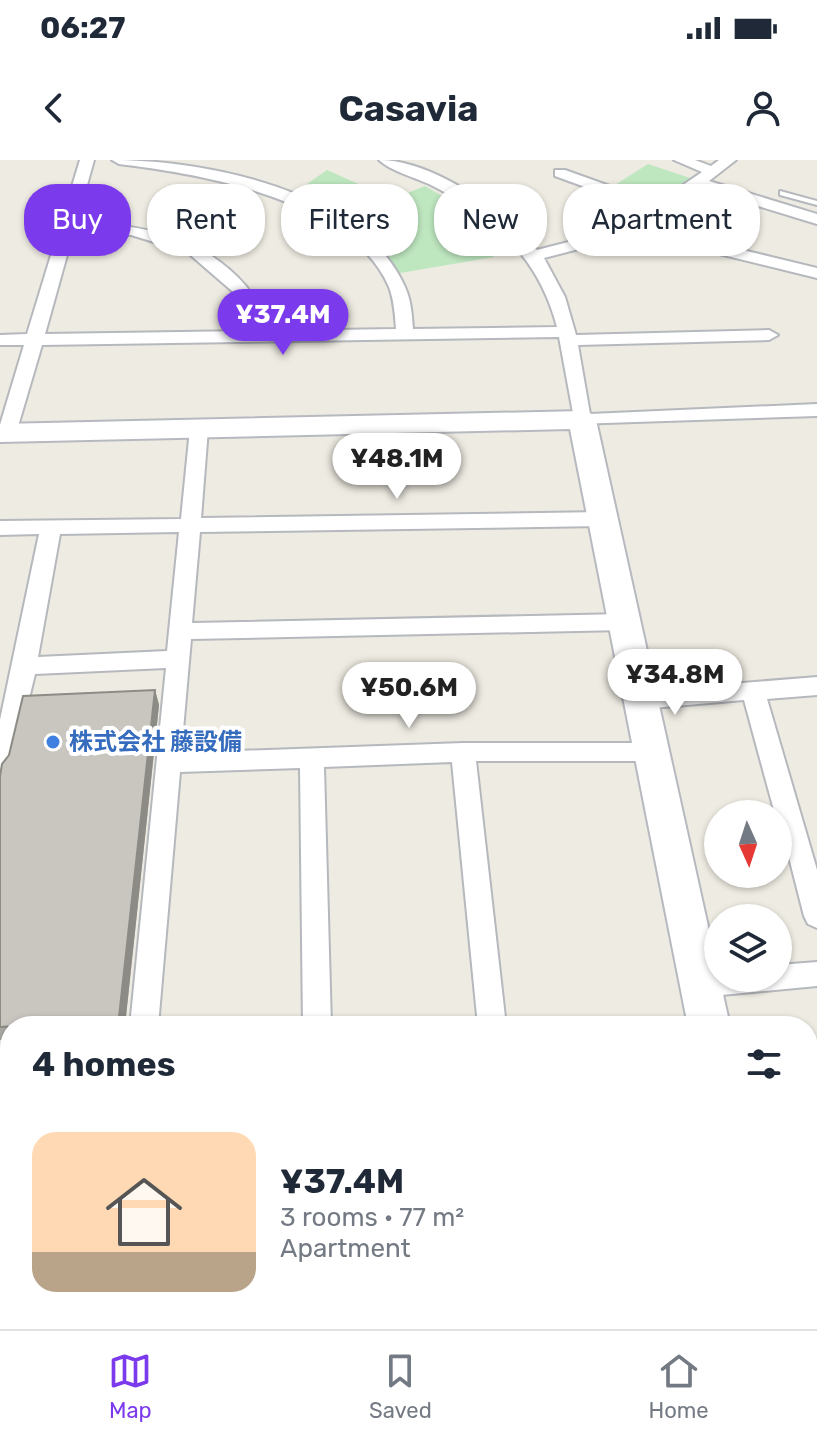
<!DOCTYPE html>
<html lang="en">
<head>
<meta charset="utf-8">
<style>
  :root { --surface:#fff; --page:#f6f6f7; --text:#1f2937; --muted:#747a83; --line:#e0e1e3; --accent:#7c3aed }
  body { margin:0; font-family:Rubik,"Noto Sans JP",sans-serif; background:var(--page); color:var(--text); height:100vh; display:flex; flex-direction:column; font-size:30px; white-space:nowrap }
  * { box-sizing:border-box; margin:0 }
  p { font-size:26px; color:var(--muted) }
  .icon { flex:none; width:44px; height:44px; fill:none; stroke:currentColor; stroke-width:2; stroke-linecap:round; stroke-linejoin:round }
  .map { position:relative; flex:1; overflow:hidden }
  .details { position:absolute; left:0px; top:856px; width:818px; height:314px; display:flex; flex-direction:column; background:var(--surface); border-radius:32px 32px 0 0; box-shadow:0 2px 6px #0004 }
  .details>* { flex:none }
  .guide { position:absolute; left:24px; top:24px; width:770px; height:72px; display:flex; gap:16px }
  .needle { width:52px; rotate:177deg }
  .fabs { position:absolute; left:704px; top:640px; display:grid; gap:16px }
  .fabs a { display:grid; place-items:center; width:88px; height:88px; border-radius:50%; background:var(--surface); box-shadow:0 2px 6px #0004; font-size:40px }
  .price { position:absolute; translate:-50% -68px; padding:0 18px; border-radius:28px; background:#fff; color:#222; font-size:26px; line-height:52px; filter:drop-shadow(0 2px 4px #0008) }
  .price::after { content:''; position:absolute; left:50%; top:48px; width:24px; height:18px; margin-left:-12px; background:inherit; clip-path:polygon(0 0,100% 0,50% 100%) }
  .price.active { background:var(--accent); color:#fff }
  ul { padding:0; list-style:none }
  li { display:flex; align-items:center; gap:24px; height:200px; padding:0 32px }
  li span { display:grid; place-items:center; flex:none; width:224px; height:160px; border-radius:24px; color:#555 }
  li>.icon { margin-inline-start:auto }
  span .icon { width:96px; height:96px; fill:#fffc; stroke-width:1 }
  li b { font-size:34px }
  h2 { display:flex; justify-content:space-between; align-items:center; height:96px; padding:0 32px; font-size:34px }
  .pill { padding:0 28px; border-radius:32px; background:var(--surface); box-shadow:0 2px 6px #0004; font-size:28px; line-height:72px }
  .pill.active { background:var(--accent); color:#fff }
  .status { display:flex; justify-content:space-between; align-items:center; height:56px; padding:0 40px; background:var(--surface); direction:ltr }
  .status svg { height:22px; fill:currentColor }
  header { display:flex; justify-content:space-between; align-items:center; height:104px; padding:0 32px; background:var(--surface); font-size:36px; font-weight:700 }
  .tabs { display:flex; justify-content:space-around; align-items:center; height:112px; border-top:2px solid var(--line); background:var(--surface); font-size:22px; color:var(--muted) }
  .tabs a { display:grid; justify-items:center; gap:4px }
  .tabs .active { color:var(--accent) }
  .map>svg:first-child { display:block }
  .green { fill:#bee6bf }
  .lines { fill:none; stroke-linecap:round; stroke-linejoin:round }
  .lane-casing { stroke:#b5b8bd; stroke-width:4 }
  .street-casing { stroke:#b5b8bd; stroke-width:4 }
  .secondary-casing { stroke:#b6b9bf; stroke-width:4 }
  .lane { fill:#fff; fill-rule:evenodd }
  .street { fill:#fff; fill-rule:evenodd }
  .secondary { fill:#fff; fill-rule:evenodd }
  .wall { fill:#acaaa4 }
  .shaded-wall { fill:#8c8b86 }
  .building { fill:#c8c6bf; stroke:#8c8b86; stroke-width:2 }
  .shop-dot { fill:#3f7fe0; stroke:#fff; stroke-width:3 }
  .labels { text-anchor:middle; stroke-width:8; stroke-linejoin:round; paint-order:stroke }
  .shop-label { font-size:24px; font-weight:bold; fill:#366cbe; stroke:#fff; text-anchor:start }
</style>
</head>
<body>
<div class="status"><b>06:27</b><svg viewBox="0 0 49 12"><path d="M0 12V9h3v3zM5 12V6h3v6zM10 12V3h3v9zM15 12V0h3v12zM26 1h20v11H26zM47 4h2v5h-2z"/></svg></div>
<header><svg class="icon" aria-label="back" viewBox="0 0 24 24"><path d="M15 5l-7 7 7 7"/></svg>Casavia<svg class="icon" aria-label="person" viewBox="0 0 24 24"><circle cx="12" cy="8" r="4"/><path d="M4 21q1-7 8-7t8 7"/></svg></header>
<div class="map">
<svg width="817" height="1169" viewBox="0 0 817 1169">
  <rect width="100%" height="100%" fill="#eeebe2"/>
  <!-- green -->
  <path class="green" d="M648 4 693 19C651 49 658 46 610 28Z
    M327 10 392 39 425 26 452 42 484 67 472 71 494 97 400 113C372 76 339 52 297 31Z
    M0 886H10V972H0Z
    M4 1122 10 1123V1160H471L476 1169H5Z"/>
  <g class="lines">
    <defs>
      <path id="lane" d="M780 31 817 41V45L780 35Z"/>
      <path id="street" d="M80 0H94L77 61C141 66 200 74 245 125 255 136 259 157 264 171L396 169C395 155 394 140 389 127 351 39 202 14 119 4L112 0C205 0 362 30 405 127 411 140 412 155 413 169L557 167C539 97 492 55 429 24 413 17 391 11 379 0 432 0 504 50 537 90L631 66 648 50 555 16V10H565L657 43 702 12 674 0H695L711 6 719 0H736L709 21 817 54V64L699 28 648 67 817 108V118L637 74 544 98 565 137 576 175 769 170 778 175 769 180 578 185 590 254 817 244V256L575 264 559 177 42 185 16 273 7 279 0 277V265L24 185H0V175L27 174ZM74 70 131 75 187 92 232 131 247 171 45 174Z
        M199 263 208 269 201 358 603 352 613 359 603 366 200 372 192 463 624 454 632 456 635 462 632 468 624 470 191 479 181 593 463 583H651L660 585 663 592 660 599 651 601H476L506 866H478L452 602 324 607 331 866H303L300 608 180 612 158 866H130L166 508 35 514 12 609 9 616 0 619V560L39 374 0 375V361L181 359 190 269ZM179 372 167 491 38 497 60 374Z
        M817 517V535L767 539 817 710V768L808 764 804 756 778 654H775L744 540 641 549 633 546 629 540 633 534 641 531Z
        M817 802V826L700 837 690 833 686 824 690 815 718 810V818H778V805Z
        M546 1160H623L627 1169H592L589 1162 586 1169H542Z
        M753 1160H787L789 1169H755Z"/>
      <path id="secondary" d="M582 251 592 254 596 260 730 866H688L570 269 0 282V264Z
        M808 931H817V975H808Z
        M10 963V1009L0 1010V964Z"/>
    </defs>
    <!-- lane casing -->
    <use href="#lane" class="lane-casing"/>
    <!-- street casing -->
    <use href="#street" class="street-casing"/>
    <!-- secondary casing -->
    <use href="#secondary" class="secondary-casing"/>
    <!-- lane -->
    <use href="#lane" class="lane"/>
    <!-- street -->
    <use href="#street" class="street"/>
    <!-- secondary -->
    <use href="#secondary" class="secondary"/>
  </g>
  <!-- wall -->
  <path class="wall" d="M155 530 159 545 125 866H10V880H0V616Z"/>
  <!-- shaded-wall -->
  <path class="shaded-wall" d="M155 530 159 545 125 866H118Z"/>
  <!-- building -->
  <path class="building" d="M155 530 118 866 33 865 0 867V616L2 604 9 595 23 536Z"/>
  <!-- markers -->
  <circle class="shop-dot" cx="53" cy="582" r="8"/>
  <g class="labels">
    <!-- shop labels -->
    <g class="shop-label">
      <text x="69" y="590">株式会社 藤設備</text>
    </g>
  </g>
</svg>
<div class="fabs">
<a><svg class="needle" viewBox="-14 -14 28 28"><path d="M0-13l5 13h-10z" fill="#e53935"/><path d="M0 13l5-13h-10z" fill="#747a83"/></svg></a>
<a><svg class="icon" aria-label="layers" viewBox="0 0 24 24"><path d="M12 4l9 5-9 5-9-5zM3 14l9 5 9-5"/></svg></a>
</div>
<b class="price active" style="left:283px;top:197px">¥37.4M</b>
<b class="price" style="left:397px;top:341px">¥48.1M</b>
<b class="price" style="left:675px;top:557px">¥34.8M</b>
<b class="price" style="left:409px;top:570px">¥50.6M</b>
<div class="guide">
<a class="pill active">Buy</a>
<a class="pill">Rent</a>
<a class="pill">Filters</a>
<a class="pill">New</a>
<a class="pill">Apartment</a>
</div>
<section class="details">
<h2>4 homes<svg class="icon" aria-label="filters" viewBox="0 0 24 24"><path d="M4 7h16M4 17h16"/><circle cx="9" cy="7" r="2"/><circle cx="15" cy="17" r="2"/></svg></h2>
<ul>
<li><span style="background:linear-gradient(#ffd9b3 75%,#b9a48a 0)"><svg class="icon" aria-label="home" viewBox="0 0 24 24"><path d="M3 11l9-7 9 7M6 9v11h12V9"/></svg></span><div><b>¥37.4M</b><p>3 rooms · 77 m²</p><p>Apartment</p></div></li>
</ul>
</section>
</div>
<nav class="tabs">
<a class="active"><svg class="icon" aria-label="map" viewBox="0 0 24 24"><path d="M3 6l6-2 6 2 6-2v14l-6 2-6-2-6 2zM9 4v14M15 6v14"/></svg>Map</a>
<a><svg class="icon" aria-label="saved" viewBox="0 0 24 24"><path d="M7 4h10v16l-5-4-5 4z"/></svg>Saved</a>
<a><svg class="icon" aria-label="home" viewBox="0 0 24 24"><path d="M3 11l9-7 9 7M6 9v11h12V9"/></svg>Home</a>
</nav>
</body>
</html>
